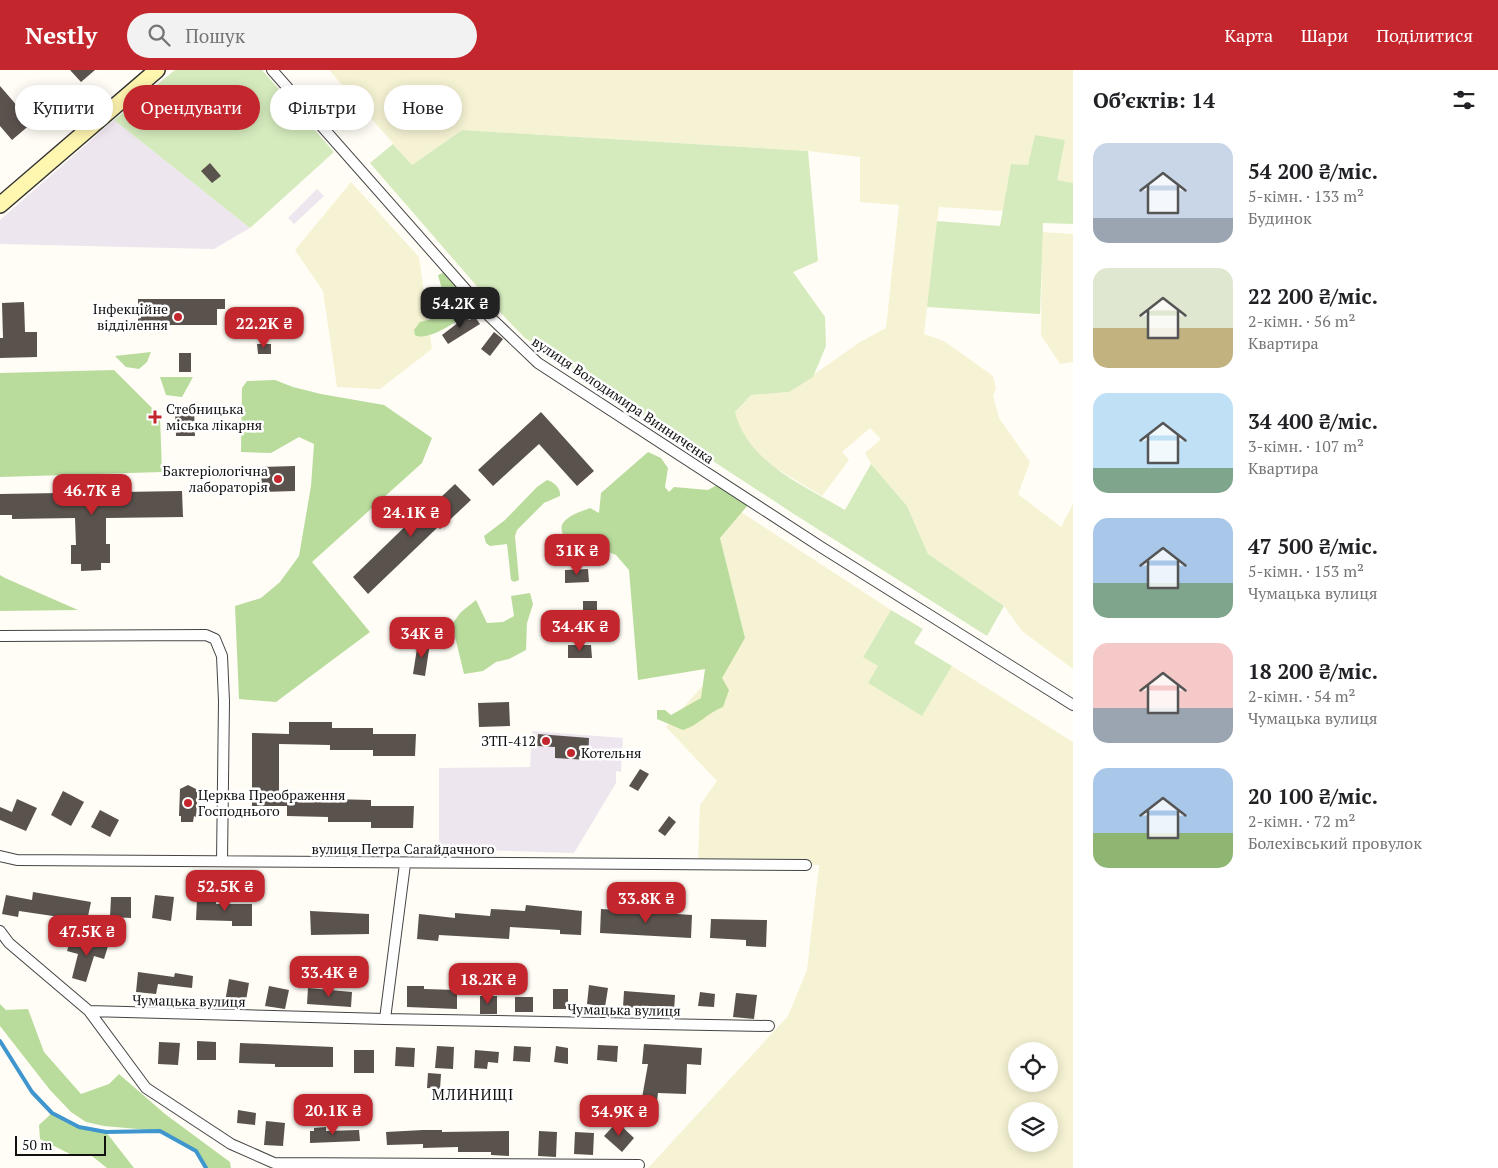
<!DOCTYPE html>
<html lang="uk">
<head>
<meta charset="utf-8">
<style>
  :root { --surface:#fff; --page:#f2f2f2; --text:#202124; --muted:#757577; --accent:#c4262e }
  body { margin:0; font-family:"PT Serif",serif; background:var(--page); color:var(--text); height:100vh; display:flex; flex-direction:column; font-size:19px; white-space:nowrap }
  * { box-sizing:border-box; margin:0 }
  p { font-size:16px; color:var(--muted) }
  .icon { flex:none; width:28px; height:28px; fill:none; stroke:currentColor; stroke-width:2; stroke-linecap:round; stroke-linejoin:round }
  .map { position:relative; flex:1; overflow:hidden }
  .panel { display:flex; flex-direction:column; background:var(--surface); width:425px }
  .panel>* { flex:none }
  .hud { position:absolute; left:15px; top:15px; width:475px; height:45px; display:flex; gap:10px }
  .fabs { position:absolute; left:1008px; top:972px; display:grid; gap:10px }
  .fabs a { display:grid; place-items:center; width:50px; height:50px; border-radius:50%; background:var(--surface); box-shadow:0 2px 12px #0003; font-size:25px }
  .scale { position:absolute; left:15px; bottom:12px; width:91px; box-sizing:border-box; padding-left:5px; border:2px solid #111; border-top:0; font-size:14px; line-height:18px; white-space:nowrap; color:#111; -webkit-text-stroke:4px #fff; paint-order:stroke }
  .price { position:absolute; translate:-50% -42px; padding:0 11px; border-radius:10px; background:var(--accent); color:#fff; font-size:16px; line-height:32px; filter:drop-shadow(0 1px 2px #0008) }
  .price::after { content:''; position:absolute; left:50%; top:30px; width:15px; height:11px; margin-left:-8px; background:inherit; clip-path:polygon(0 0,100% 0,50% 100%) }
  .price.selected { background:#222; color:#fff }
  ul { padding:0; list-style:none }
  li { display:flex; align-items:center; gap:15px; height:125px; padding:0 20px }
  li span { display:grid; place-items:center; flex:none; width:140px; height:100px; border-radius:15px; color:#555 }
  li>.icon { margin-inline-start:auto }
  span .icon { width:60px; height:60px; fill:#fffc; stroke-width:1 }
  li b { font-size:21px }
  h2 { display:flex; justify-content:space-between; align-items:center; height:60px; padding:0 20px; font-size:21px }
  .chip { padding:0 18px; border-radius:22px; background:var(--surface); box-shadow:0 2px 12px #0003; font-size:18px; line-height:45px }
  .chip.selected { background:var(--accent); color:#fff }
  header { display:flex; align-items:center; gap:30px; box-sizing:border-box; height:70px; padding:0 25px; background:var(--accent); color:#fff }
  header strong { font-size:24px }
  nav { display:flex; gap:28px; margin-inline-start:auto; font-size:18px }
  .search { width:350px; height:45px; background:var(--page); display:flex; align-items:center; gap:12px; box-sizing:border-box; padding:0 18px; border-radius:28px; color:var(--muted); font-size:19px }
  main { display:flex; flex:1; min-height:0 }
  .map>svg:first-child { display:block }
  .industrial { fill:#eee6ef }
  .farmland { fill:#f6f3d4; fill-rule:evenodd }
  .green { fill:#d5ebbd }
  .forest { fill:#b9dc9c }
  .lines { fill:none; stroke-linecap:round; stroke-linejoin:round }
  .stream { stroke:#3f96cf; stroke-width:4 }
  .building { fill:#5a524d }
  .street-casing { stroke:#444; stroke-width:12 }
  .secondary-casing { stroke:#333; stroke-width:18 }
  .street { stroke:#fff; stroke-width:10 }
  .secondary { stroke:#fff6b0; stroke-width:15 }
  .poi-dot { fill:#c4262e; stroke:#fff; stroke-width:2 }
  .labels { text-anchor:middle; stroke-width:5; stroke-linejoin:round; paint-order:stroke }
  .poi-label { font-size:14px; fill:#111; stroke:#fff; text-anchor:end }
  .street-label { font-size:14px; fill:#111; stroke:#fff }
  .neighbourhood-label { font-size:15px; letter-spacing:1px; fill:#111; stroke:#fff }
</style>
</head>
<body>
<header>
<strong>Nestly</strong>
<div class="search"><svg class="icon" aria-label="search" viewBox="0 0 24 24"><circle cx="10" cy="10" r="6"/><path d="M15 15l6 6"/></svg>Пошук</div>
<nav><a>Карта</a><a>Шари</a><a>Поділитися</a></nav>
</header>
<main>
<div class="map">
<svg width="1073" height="1098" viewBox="0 0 1073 1098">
  <rect width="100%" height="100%" fill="#fffdf5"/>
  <!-- industrial -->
  <path class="industrial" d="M114 50 250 158 214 179 0 174V150Z
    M317 119 324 126 294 154 288 148Z
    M532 661 623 668 621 702 616 701V713L574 783 439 779V698L530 697Z"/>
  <!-- farmland -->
  <path class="farmland" d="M329 0H1073V113L1057 110 1028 95 1011 94 1003 141 939 137 924 264 944 271 993 306 996 318 993 326 999 348 1030 392 1018 424 1061 457 1073 434V599L1022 561 1004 536 928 484 907 436 871 394 865 383 881 369 870 358 842 382 849 390 822 426 772 396 756 383 739 358 735 342 751 325 789 322 860 272 886 258 899 135 860 132V87L808 81 462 60 412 95Z
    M351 112 419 187 432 279 380 319 337 317 323 221 295 180Z
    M1042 162 1073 164V292L1060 294 1041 265Z
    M741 442 891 540 863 586 878 596 868 613 922 645 952 596 1073 672V1098H648L788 946 807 900 819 795 698 793 700 735 717 711 666 657 745 568 720 468ZM1016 981H1049V1014H1016ZM1016 1041H1049V1074H1016Z"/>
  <!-- green -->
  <path class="green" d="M175 0H262L334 82 250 158 114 50Z
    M462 60 808 81 818 191 793 202 825 247 826 276 813 307 789 322 751 325 735 342C748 393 803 415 845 440L871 394 907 436 928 484 1004 536 987 566 797 446 525 268 494 236 370 93 393 74 412 95Z
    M1035 65 1065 70 1057 110 1073 113V154L1043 153 1040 244 927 237 937 151 1000 156 1011 94 1028 95Z
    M891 540 923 559 914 573 952 596 922 646 868 613 878 596 863 587Z"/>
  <!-- forest -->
  <path class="forest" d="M445 202 468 227 475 238C464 247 428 273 415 265L414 260 420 252 436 248 446 234 438 205Z
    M151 282 147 292 139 299 126 297 115 286Z
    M114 300 160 346 162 402 0 407V303Z
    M160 307H193L182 327 166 325Z
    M275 310 293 317 321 324 384 335 432 368 422 393 312 492 370 562 276 632 239 629 235 536 261 528 280 512 299 486 311 416 314 374 299 367 271 383 241 382 242 318 247 311Z
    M648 382 661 388 668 398 665 417 669 422 674 417 708 420 717 415 748 435 720 468 745 568 722 608 729 620 723 637C707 643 699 655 683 660L657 649V640H665L671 645 701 628 705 599 638 610 629 500 616 485 563 464C555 449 580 442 590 438L599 443 601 423Z
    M547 410C554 412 561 418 560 426L544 433 517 460 515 466 519 510 514 512 511 510 507 474 490 476 486 473 484 466 505 450 537 417Z
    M0 505 5 508 78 540 0 541Z
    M530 523 533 534 527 553 526 580 509 589 496 592 483 601 464 604 452 554 461 542 476 530 487 553 503 552 514 546 511 526Z
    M0 934 6 940 28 939 44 982 81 1024 109 1014 119 1004 165 1044 230 1092 231 1098H206L196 1081 160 1061 104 1056 86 1052 71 1042 50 1020 0 956Z
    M52 1043 79 1057 106 1062 134 1098H107L92 1086 72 1085 40 1069 39 1055Z"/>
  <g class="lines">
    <!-- stream -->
    <path class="stream" d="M0 971 32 1022 52 1043 79 1057 106 1062 160 1061 196 1081 206 1098"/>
  </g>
  <!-- building -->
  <path class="building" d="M70 0H95L81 12Z
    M0 16 32 53 12 70 0 56Z
    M210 93 221 106 212 113 201 101Z
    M138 229H225V239H217V255H138Z
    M24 232 25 262H37V287L0 288V268H3L2 233Z
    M467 246 469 250 475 247 480 254 448 274 442 265Z
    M494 262 503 269 490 286 481 279Z
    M257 274H271V284H258Z
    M179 283H191V302H179Z
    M175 338H194L195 366H176Z
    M541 342 594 401 577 416 539 374 493 416 478 400Z
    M295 396V421L262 422 261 397Z
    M455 414 471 430 440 459 438 457 368 524 353 507 422 440 424 443Z
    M182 421 183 447 106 448V474H110V493H101V500L81 501V494H71V475H76L75 448 12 449V445H0V424Z
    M588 499 589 512 565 513V500Z
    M583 531H597V553H583Z
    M418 572 430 573 425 606 413 604Z
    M568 575H591L592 588H568Z
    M509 632 510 656 479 657 478 633Z
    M289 652H332V658H373V664H416L415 686H373V680H330V675L279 674V724H330V729L371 730V736H414L413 758H371V752H328V747L287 746V736H252V663L289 664Z
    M538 664 589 668 588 690 555 688V677L537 676Z
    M640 699 649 704 638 721 629 716Z
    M188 715 198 720 196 747 194 746 193 752H181V746H179L180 719Z
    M63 721 84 732 71 756 51 745Z
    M17 729 37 738 26 761 0 750V737L12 742Z
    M100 740 119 750 110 767 91 757Z
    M669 746 676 752 665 766 658 761Z
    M33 822 91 832 87 851 19 841 18 847 2 844 6 825 32 830Z
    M155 825 174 827 171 851 152 848Z
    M111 827H131V848L110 847Z
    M197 829H216V834H252V856H232V851L196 850Z
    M526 835 582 841 581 865 560 864V860L510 857 509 869 439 865 438 871 417 869 419 844 455 848V843L490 846 491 839 525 841Z
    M601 839 692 845 691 868 600 863Z
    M310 841 369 844V864L311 865Z
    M711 849 767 850 766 877 746 876V870L710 868Z
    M95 869 109 873 104 889 94 886 86 912 72 908 78 884 67 881 70 871 92 878Z
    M138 902 174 907 175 903 193 906 192 918 158 914 156 924 136 922Z
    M229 909 249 913 245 936 225 932Z
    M589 915 608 918 605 937 587 934Z
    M269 916 289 920 285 939 265 936Z
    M407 916H424V919L457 920V939L407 937Z
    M308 918 352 922 351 937 307 934Z
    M553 919H568V939H553Z
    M624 921 675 925 674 941 623 937Z
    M700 922 715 924 714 937 698 936Z
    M736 923 757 925 754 949 733 947Z
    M480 926H497V944H480Z
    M515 927H533V942H515Z
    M197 971 216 972V990H197Z
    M159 972 180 973 178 995 158 994Z
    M240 973 333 977V997H275V994L239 993Z
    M644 974 702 978 701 995 687 994 686 1024 658 1023 657 1031 642 1028 648 994H642Z
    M598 975 618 976 617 992 597 990Z
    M437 976 454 977 453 999 435 998Z
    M514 976 531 977 530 992 513 991Z
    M556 976 568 978V994L554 992Z
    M396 977 415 978 414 997 395 996Z
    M354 980H374V1003H354Z
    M475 980 499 982 498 993 488 992 487 999 474 998Z
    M428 1003 441 1004 440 1019 427 1018Z
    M238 1040 256 1043 255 1055 237 1053Z
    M266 1051 285 1053 283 1076 264 1075Z
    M617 1052 634 1068 622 1082 604 1066Z
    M326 1057V1061L359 1060 360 1071 310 1073V1061H314V1058Z
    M423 1060H442V1062L509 1061V1086L491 1085V1082H458V1077L423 1078V1074L387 1075 386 1062Z
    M539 1061 557 1062 556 1087 538 1086Z
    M575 1062 594 1063 593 1085 574 1084Z"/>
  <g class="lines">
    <defs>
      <path id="street" d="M272 0 490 247 538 293 821 477 1073 635
        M0 566 206 565 215 569 222 586 224 631 222 791
        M0 786 17 790 806 795
        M0 861 9 873 89 941 385 949 769 956
        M89 941 146 1018 231 1074 274 1093 639 1095
        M385 949 405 794"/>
      <path id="secondary" d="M0 135 157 0"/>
    </defs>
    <!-- street casing -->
    <use href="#street" class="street-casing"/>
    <!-- secondary casing -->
    <use href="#secondary" class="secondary-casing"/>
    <!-- street -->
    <use href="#street" class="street"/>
    <!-- secondary -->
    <use href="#secondary" class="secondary"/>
  </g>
  <!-- markers -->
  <g class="poi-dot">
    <circle cx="178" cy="247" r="5"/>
    <path d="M152.5 339.5h5v5h5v5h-5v5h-5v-5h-5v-5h5z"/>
    <circle cx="278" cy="409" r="5"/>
    <circle cx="546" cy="671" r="5"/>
    <circle cx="571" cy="683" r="5"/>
    <circle cx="188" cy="733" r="5"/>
  </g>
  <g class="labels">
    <!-- poi labels -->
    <g class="poi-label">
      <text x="168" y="244">Інфекційне<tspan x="168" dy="16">відділення</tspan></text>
      <text x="166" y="344" text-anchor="start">Стебницька<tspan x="166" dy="16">міська лікарня</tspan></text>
      <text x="268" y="406">Бактеріологічна<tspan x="268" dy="16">лабораторія</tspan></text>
      <text x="536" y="676">ЗТП-412</text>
      <text x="581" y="688" text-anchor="start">Котельня</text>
      <text x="198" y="730" text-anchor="start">Церква Преображення<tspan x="198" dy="16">Господнього</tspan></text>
    </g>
    <!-- street labels -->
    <g class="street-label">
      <text transform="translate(623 330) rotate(34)" y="5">вулиця Володимира Винниченка</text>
      <text x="403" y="784">вулиця Петра Сагайдачного</text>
      <text transform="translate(189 931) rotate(1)" y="5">Чумацька вулиця</text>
      <text transform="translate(624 940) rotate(1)" y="5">Чумацька вулиця</text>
    </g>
    <!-- neighbourhood labels -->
    <g class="neighbourhood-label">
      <text x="473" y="1030">МЛИНИЩІ</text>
    </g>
  </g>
</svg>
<div class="fabs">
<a><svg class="icon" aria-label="locate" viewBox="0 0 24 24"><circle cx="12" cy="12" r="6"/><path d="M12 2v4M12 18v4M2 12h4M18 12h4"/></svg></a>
<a><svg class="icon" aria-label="layers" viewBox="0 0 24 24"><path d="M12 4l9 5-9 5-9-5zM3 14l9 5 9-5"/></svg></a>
</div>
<div class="scale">50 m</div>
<b class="price selected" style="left:460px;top:259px">54.2K ₴</b>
<b class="price" style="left:264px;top:279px">22.2K ₴</b>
<b class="price" style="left:92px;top:446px">46.7K ₴</b>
<b class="price" style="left:411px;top:468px">24.1K ₴</b>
<b class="price" style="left:577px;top:506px">31K ₴</b>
<b class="price" style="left:580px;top:582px">34.4K ₴</b>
<b class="price" style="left:422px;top:589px">34K ₴</b>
<b class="price" style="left:225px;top:842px">52.5K ₴</b>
<b class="price" style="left:646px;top:854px">33.8K ₴</b>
<b class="price" style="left:87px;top:887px">47.5K ₴</b>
<b class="price" style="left:329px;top:928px">33.4K ₴</b>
<b class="price" style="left:488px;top:935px">18.2K ₴</b>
<b class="price" style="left:333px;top:1066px">20.1K ₴</b>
<b class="price" style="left:619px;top:1067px">34.9K ₴</b>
<div class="hud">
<a class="chip">Купити</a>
<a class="chip selected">Орендувати</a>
<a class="chip">Фільтри</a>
<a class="chip">Нове</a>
</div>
</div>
<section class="panel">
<h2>Об’єктів: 14<svg class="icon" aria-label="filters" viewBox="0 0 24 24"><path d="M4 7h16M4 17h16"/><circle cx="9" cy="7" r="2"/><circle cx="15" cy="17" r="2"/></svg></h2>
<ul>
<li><span style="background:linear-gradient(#c9d6e8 75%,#9aa5b1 0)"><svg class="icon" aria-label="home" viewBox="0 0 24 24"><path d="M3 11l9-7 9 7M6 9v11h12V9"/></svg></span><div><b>54 200 ₴/міс.</b><p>5-кімн. · 133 m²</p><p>Будинок</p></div></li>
<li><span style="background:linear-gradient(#dfe7d0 60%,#c2b280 0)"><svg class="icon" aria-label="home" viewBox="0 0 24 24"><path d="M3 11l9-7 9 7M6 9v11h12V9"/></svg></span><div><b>22 200 ₴/міс.</b><p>2-кімн. · 56 m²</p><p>Квартира</p></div></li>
<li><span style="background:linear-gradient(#bfe0f5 75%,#7fa58c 0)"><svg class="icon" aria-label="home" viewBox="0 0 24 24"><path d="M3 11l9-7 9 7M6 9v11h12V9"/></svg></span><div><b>34 400 ₴/міс.</b><p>3-кімн. · 107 m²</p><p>Квартира</p></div></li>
<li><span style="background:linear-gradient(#a9c7e8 65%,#7fa58c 0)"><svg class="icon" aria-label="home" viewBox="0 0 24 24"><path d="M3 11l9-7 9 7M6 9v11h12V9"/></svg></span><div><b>47 500 ₴/міс.</b><p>5-кімн. · 153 m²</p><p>Чумацька вулиця</p></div></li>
<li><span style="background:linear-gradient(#f6c9c9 65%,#9aa5b1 0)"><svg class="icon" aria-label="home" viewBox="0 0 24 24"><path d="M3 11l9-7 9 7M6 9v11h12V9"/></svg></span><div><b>18 200 ₴/міс.</b><p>2-кімн. · 54 m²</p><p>Чумацька вулиця</p></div></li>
<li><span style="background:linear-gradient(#a9c7e8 65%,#8fb573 0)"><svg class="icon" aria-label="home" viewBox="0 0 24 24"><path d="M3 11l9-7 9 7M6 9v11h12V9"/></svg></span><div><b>20 100 ₴/міс.</b><p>2-кімн. · 72 m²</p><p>Болехівський провулок</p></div></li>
</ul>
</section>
</main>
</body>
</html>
